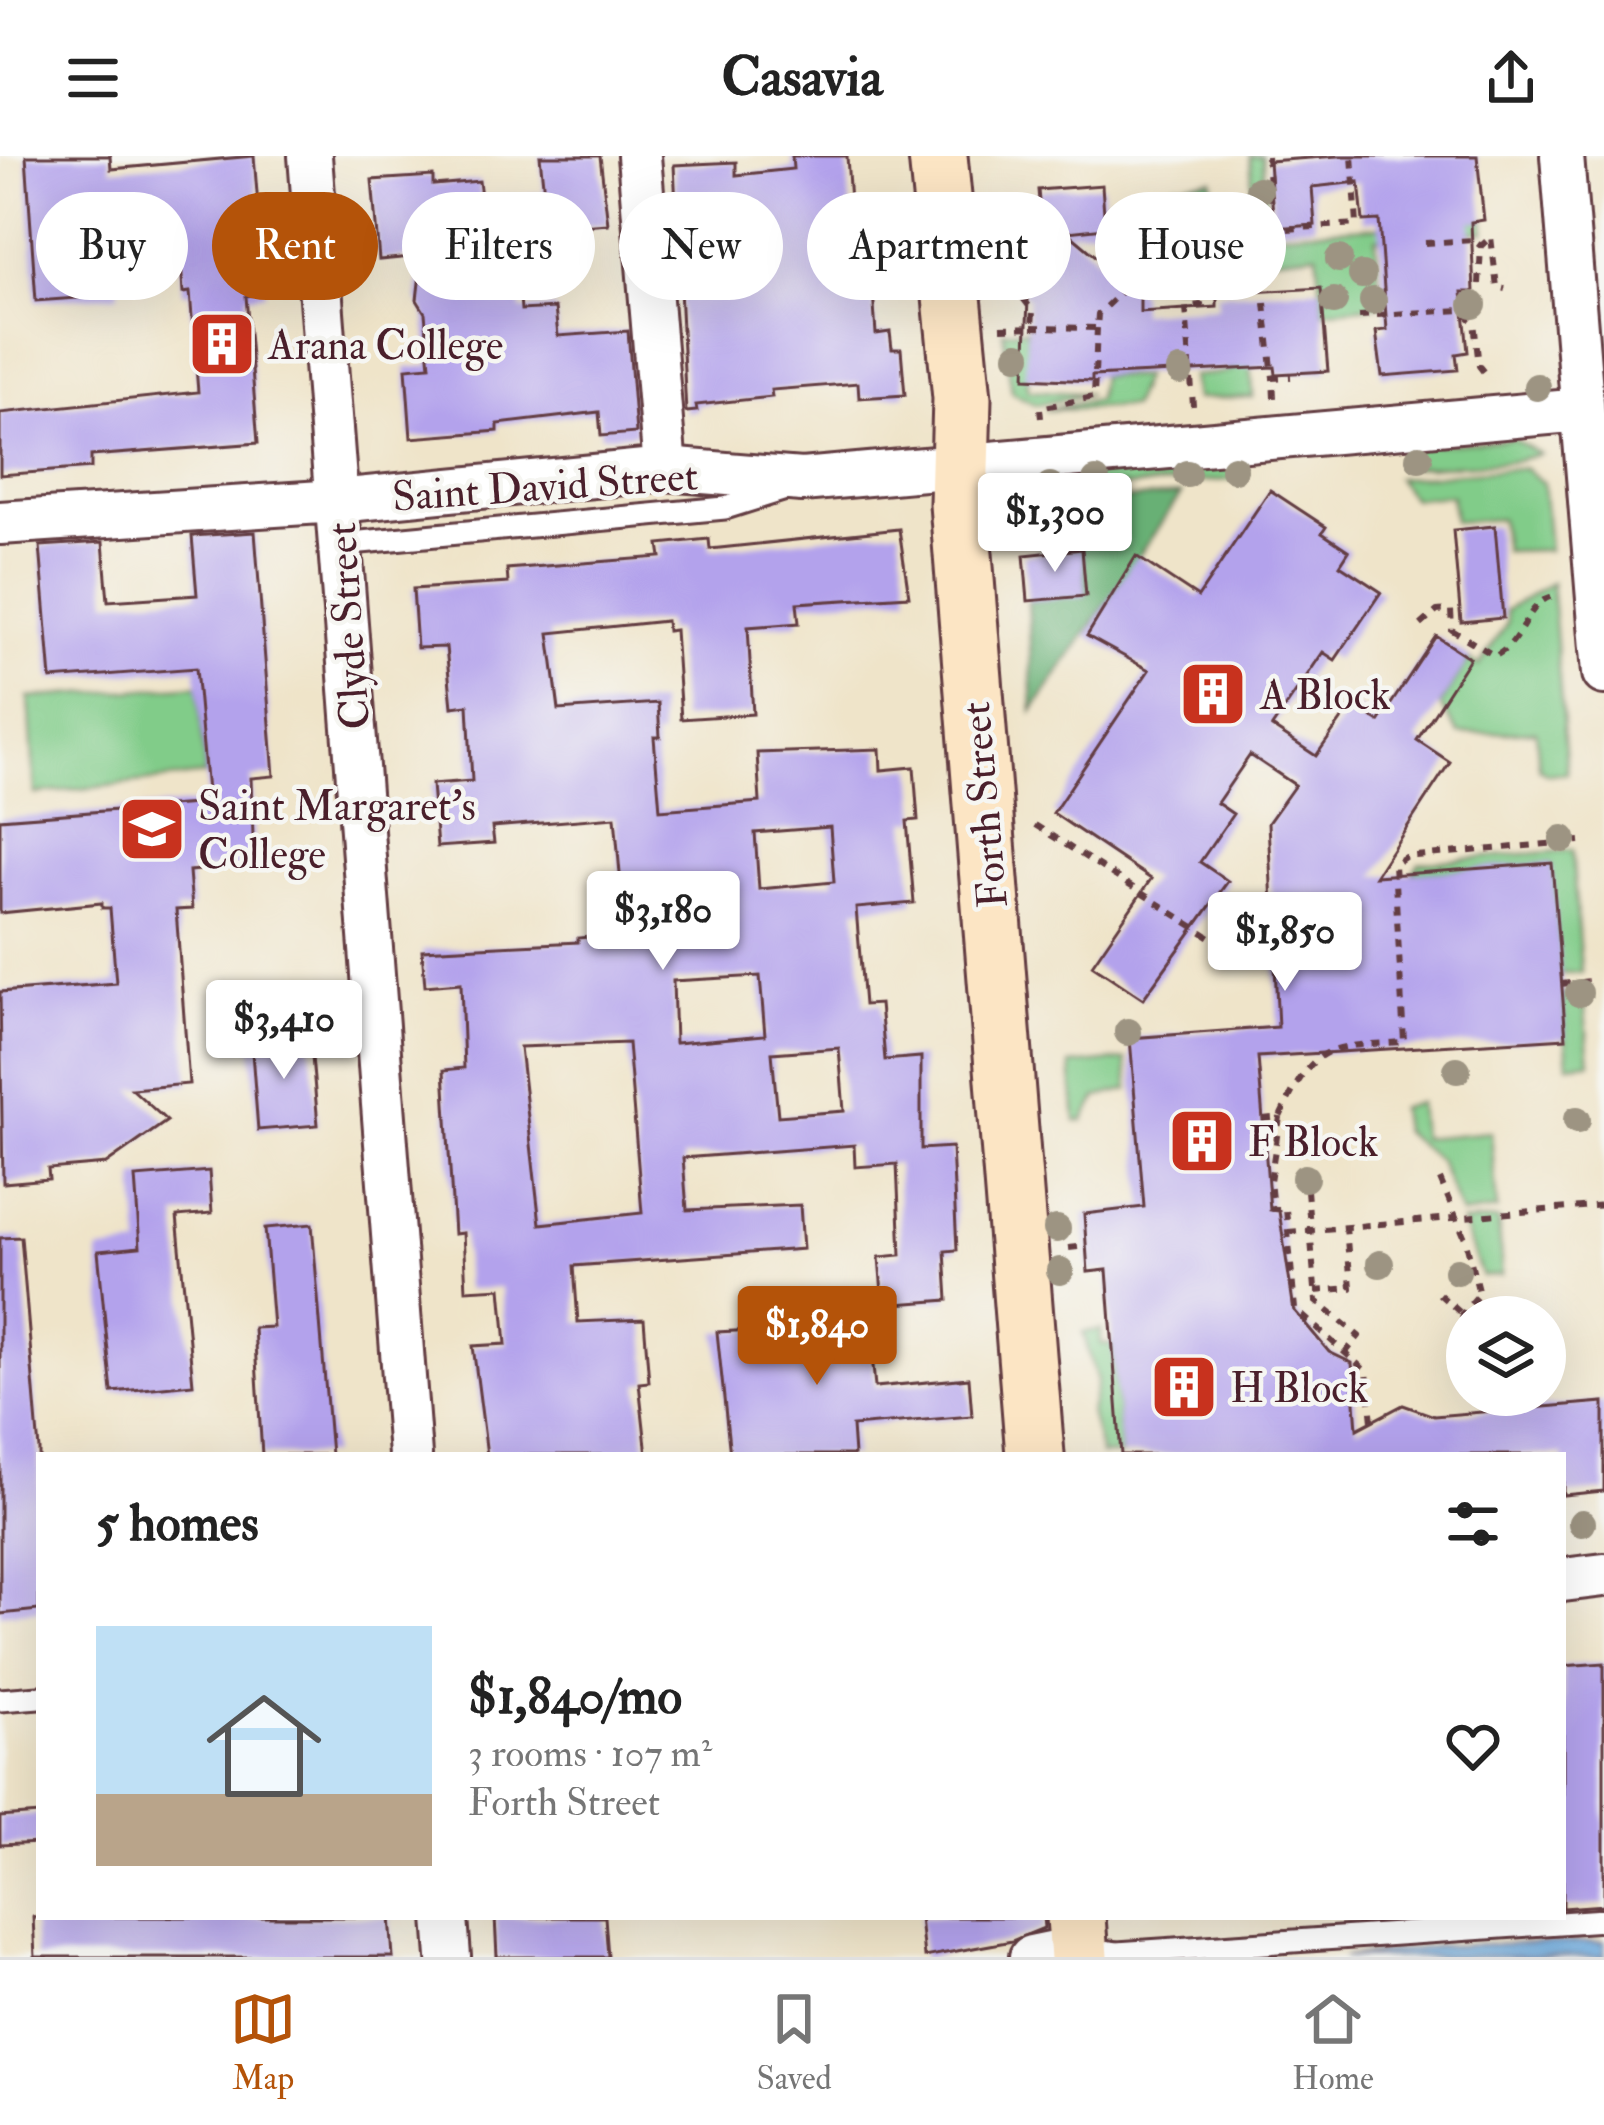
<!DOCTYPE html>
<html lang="en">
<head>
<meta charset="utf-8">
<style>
  :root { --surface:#fff; --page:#f2f2f2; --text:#222; --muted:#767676; --line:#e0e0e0; --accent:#b45309 }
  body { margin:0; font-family:"IM FELL Double Pica",serif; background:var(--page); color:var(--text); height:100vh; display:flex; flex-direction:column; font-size:45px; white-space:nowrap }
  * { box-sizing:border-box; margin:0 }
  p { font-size:39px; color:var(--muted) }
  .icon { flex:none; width:66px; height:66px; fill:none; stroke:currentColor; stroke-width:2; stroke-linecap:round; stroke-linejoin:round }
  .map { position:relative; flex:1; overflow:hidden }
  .side { position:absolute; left:36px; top:1296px; width:1530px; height:468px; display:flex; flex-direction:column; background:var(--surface); border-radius:0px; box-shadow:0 12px 48px #0002 }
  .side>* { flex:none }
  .top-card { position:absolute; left:36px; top:36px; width:1533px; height:108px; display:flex; gap:24px }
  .buttons { position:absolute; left:1446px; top:1140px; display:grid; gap:24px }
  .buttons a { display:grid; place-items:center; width:120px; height:120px; border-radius:50%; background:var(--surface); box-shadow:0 12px 48px #0002; font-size:60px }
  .price { position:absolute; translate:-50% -102px; padding:0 27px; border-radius:12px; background:#fff; color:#222; font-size:39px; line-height:78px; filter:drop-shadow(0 3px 6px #0008) }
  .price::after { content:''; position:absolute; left:50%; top:72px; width:36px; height:27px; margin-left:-18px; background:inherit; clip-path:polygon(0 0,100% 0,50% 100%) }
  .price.active { background:var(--accent); color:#fff }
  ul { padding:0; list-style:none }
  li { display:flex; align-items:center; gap:36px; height:300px; padding:0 60px }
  li span { display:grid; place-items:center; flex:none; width:336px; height:240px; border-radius:0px; color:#555 }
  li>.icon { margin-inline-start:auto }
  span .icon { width:144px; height:144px; fill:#fffc; stroke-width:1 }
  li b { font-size:51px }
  h2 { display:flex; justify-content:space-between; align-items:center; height:144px; padding:0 60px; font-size:51px }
  .pill { padding:0 42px; border-radius:54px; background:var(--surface); box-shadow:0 12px 48px #0002; font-size:42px; line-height:108px }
  .pill.active { background:var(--accent); color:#fff }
  header { display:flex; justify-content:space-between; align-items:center; height:156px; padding:0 60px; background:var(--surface); font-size:54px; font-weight:800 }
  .tabs { display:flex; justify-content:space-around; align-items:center; height:168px; border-top:3px solid var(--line); background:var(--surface); font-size:33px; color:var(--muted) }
  .tabs a { display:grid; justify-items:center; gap:6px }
  .tabs .active { color:var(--accent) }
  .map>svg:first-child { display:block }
  .green { fill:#81cc89; stroke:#66765a; stroke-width:3 }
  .forest { fill:#68b075; stroke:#596850; stroke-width:3 }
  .water { fill:#67a5d9; stroke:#586282; stroke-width:3 }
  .building { fill:#b3a2ec; fill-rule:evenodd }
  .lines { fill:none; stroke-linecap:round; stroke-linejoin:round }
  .lane-casing { stroke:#633d43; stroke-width:27 }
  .street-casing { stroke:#633d43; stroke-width:48 }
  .secondary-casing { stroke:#633d43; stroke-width:63 }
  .path { stroke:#633d43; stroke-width:6; stroke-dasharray:9 9; stroke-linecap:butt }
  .lane { stroke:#fff; stroke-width:21 }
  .street { stroke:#fff; stroke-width:42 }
  .secondary { stroke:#fce5c4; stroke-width:57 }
  .tree { fill:#9d9482 }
  .labels { text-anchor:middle; stroke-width:9; stroke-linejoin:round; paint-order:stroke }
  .poi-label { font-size:42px; fill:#4a1f2b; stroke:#f6f6f2; text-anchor:start }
  .street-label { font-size:42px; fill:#4a1f2b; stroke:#f6f6f2 }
</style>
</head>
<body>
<header><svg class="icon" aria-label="menu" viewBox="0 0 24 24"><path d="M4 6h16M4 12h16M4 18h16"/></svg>Casavia<svg class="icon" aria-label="share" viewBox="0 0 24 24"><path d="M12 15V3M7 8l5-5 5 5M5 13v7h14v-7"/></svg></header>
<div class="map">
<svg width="1604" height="1801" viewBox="0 0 1604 1801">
  <rect width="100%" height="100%" fill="#f6f6f2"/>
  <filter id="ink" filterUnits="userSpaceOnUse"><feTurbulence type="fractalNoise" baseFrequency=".00833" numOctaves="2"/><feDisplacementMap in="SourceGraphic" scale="24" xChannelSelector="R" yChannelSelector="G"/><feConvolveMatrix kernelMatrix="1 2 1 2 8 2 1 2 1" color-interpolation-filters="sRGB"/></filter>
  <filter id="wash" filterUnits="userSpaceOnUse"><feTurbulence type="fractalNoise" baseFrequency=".004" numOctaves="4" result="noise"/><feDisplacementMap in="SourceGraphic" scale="48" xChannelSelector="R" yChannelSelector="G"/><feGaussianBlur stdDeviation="2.7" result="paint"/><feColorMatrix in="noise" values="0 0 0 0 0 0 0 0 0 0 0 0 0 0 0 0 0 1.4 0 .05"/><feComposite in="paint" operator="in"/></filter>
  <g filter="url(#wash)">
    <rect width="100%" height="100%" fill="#efe4c9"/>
    <!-- green -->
    <path class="green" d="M1250 0H1262L1269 77 1484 64 1485 75 1376 82 1380 149 1323 155 1317 97 1258 103Z
      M1027 173 1028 234 1089 238 1036 249 1012 236 1003 175Z
      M1251 205 1253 241 1195 243 1192 220 1225 217Z
      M1100 220 1143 221 1131 251 1045 254 1097 244Z
      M1513 283 1540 298 1510 306 1400 312 1409 291Z
      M1240 304V323L1020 338V330L1035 323Z
      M1524 312 1543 327 1549 394 1504 395 1500 363 1454 366 1451 339 1412 342 1396 322Z
      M1551 427 1567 617 1547 618 1539 612 1536 575 1459 578 1440 549 1469 504 1479 510 1507 467 1506 454Z
      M198 529 205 619 35 638 29 542Z
      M1572 694 1581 816 1560 818 1551 707 1412 718 1419 707Z
      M1583 836 1590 906 1568 908 1562 838Z
      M1126 904 1129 933 1098 941 1083 965H1076L1071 909Z
      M1418 947 1421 982 1491 976 1497 1054 1461 1059 1439 1005 1402 975 1399 952Z
      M1498 1064 1502 1119 1482 1121 1462 1067Z
      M1101 1174V1188H1113L1121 1299H1101L1090 1256 1097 1225 1083 1176Z"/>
    <!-- forest -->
    <path class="forest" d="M1212 23 1214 48 1199 67 1194 125 1172 129 1164 116 1159 30Z
      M1181 338 1033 555 1028 445 1086 439 1082 394H1072L1064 366 1080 348Z"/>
    <!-- water -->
    <path class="water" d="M1604 1786V1801H1343L1441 1790Z"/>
    <g id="blocks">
      <!-- building -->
      <path class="building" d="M26 0H110L111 13 254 0 265 137 246 140 258 287 91 300V312L0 319V257L198 236 190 136 183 137 181 104 117 108 119 139 36 145Z
        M540 0H600L608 68 515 75 521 154 555 152 558 180 628 175 636 277 601 280 599 256 498 268V275L411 282 406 212 430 210 425 157 417 144 422 100 379 104 372 24 433 20V29L479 25 481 41 544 37Z
        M792 0H847L851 62 868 61 876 178 890 176 892 193H901L905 239 859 242 858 227 771 234 772 241 696 249 697 255 686 256 674 9 736 6V19L793 13Z
        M1338 0H1477L1484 64 1471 66 1474 136H1462L1468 196 1456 198 1458 214 1382 220 1376 175 1387 174 1379 64 1363 65 1359 26 1312 31 1315 69 1274 72 1269 5Z
        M1102 29 1105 72 1067 76 1140 137V156L1217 151V138L1321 132 1328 215 1276 218 1275 211 1092 220V225L1025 222 1028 142 1019 134 1044 103 1038 34Z
        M1270 334 1326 371 1322 377 1349 395 1340 409 1381 436 1335 504 1323 496 1272 571 1316 600 1352 549 1379 566 1436 480 1470 502 1417 584 1450 606 1375 720 1552 707 1566 882 1258 901 1270 1054 1279 1055 1294 1154 1329 1196 1352 1207 1357 1273 1403 1249 1434 1260 1604 1246V1335L1563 1339V1299H1121L1107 1114 1088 1116 1084 1058 1144 1051 1130 882 1278 871 1268 667 1295 629 1250 599 1217 647 1233 658 1200 706 1228 725 1143 843 1092 809 1151 723 1053 657 1149 514 1087 480 1136 400 1198 441Z
        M1495 370 1503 462 1461 466 1453 374Z
        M899 373 909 440 797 447 799 467 748 471 753 558 681 563 675 474 667 475 666 465 549 477 559 554 658 547 660 581H654L660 654 760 646 757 597 880 593 881 614 914 611 918 664 907 665 914 747 856 752 864 849 880 848 885 904 921 901V993L952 991 957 1094 945 1095 948 1144 883 1149 879 1101 901 1099 897 1008 855 1011 854 989 683 1002 687 1054 800 1049 803 1093 574 1110 578 1166 644 1163 649 1226 639 1227 647 1299H487L473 1190 506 1188 501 1132 466 1134 463 1077 454 1078 444 914 464 912 461 827 425 830 422 794 578 786V782L600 780 597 731 621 729 615 661 492 671 494 687 437 691 432 628 472 625 468 549 452 551 446 491 417 492 413 433 508 427 507 413 661 401 659 388 709 383 710 393ZM830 671 834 726 759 733 755 677ZM760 820 765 879 675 887 673 825ZM628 887 642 1057 540 1068 520 891ZM839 892 844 955 778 960 772 897Z
        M255 376 274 620 251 622 254 710 189 715 192 753 176 754 189 928 132 933 167 965 106 1008 48 1013 49 1023 3 1027 0 836 116 827 110 752H102V747L0 757V663L208 647 196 512 51 523 40 390 103 386 108 445 197 439 192 380Z
        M1082 393 1086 440 1028 445 1024 399Z
        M310 878 318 969 258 974 251 883Z
        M209 1015 212 1057 177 1060 193 1228 112 1236 98 1095 140 1091 135 1021Z
        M312 1068 331 1299H262L254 1172 273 1171 265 1072Z
        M21 1081 39 1294V1454L0 1458V1082Z
        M868 1156 875 1231 969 1222 972 1260 852 1270 854 1299H730L717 1176 753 1174 752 1166Z
        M1604 1507V1749L1563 1752V1510Z
        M39 1658V1687L0 1689V1661Z
        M33 1761H390L393 1801H35Z
        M495 1761H605L608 1801H497Z
        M920 1761H1043L1044 1772 1012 1785 924 1801Z"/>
    </g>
  </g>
  <g filter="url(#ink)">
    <use href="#blocks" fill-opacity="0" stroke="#633d43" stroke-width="3"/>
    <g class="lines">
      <defs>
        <path id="lane" d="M340 388 725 352 792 331
          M0 1544 39 1541
          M1079 1792 1117 1797 1604 1764"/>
        <path id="street" d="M310 0 410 1299
          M639 0 665 313
          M1562 0 1604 517
          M0 367 337 345 665 313 802 324 1582 254
          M1563 1424 1604 1419
          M446 1761 449 1801
          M1031 1801 1079 1791"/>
        <path id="secondary" d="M938 0 962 242 959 348 1035 1299
          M1076 1761 1079 1801"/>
      </defs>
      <!-- lane casing -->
      <use href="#lane" class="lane-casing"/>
      <!-- street casing -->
      <use href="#street" class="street-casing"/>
      <!-- secondary casing -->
      <use href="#secondary" class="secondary-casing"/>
      <!-- path -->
      <path class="path" d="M1267 0 1272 74 1357 68 1352 0
        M1425 87 1473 84 1481 90
        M1188 125 1199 135 1252 133
        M1479 128 1481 90 1491 81 1497 131 1505 133
        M1265 147 1273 222
        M1359 160 1461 154 1474 166 1479 210 1486 219
        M1032 171 1097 172 1098 158 1149 109
        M1001 172 1032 171 1033 155 1014 131
        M1274 242 1273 222 1291 221
        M1193 250 1186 151 1201 149 1199 135
        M1041 262 1040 252 1094 241 1097 172
        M1421 469 1437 455 1451 454 1452 474 1495 500C1525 486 1525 443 1558 439
        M1035 669 1229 793
        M1561 828 1591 825
        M1280 961 1270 1025 1273 1053H1286L1295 1153 1367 1216 1372 1266
        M1263 963 1280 961C1315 886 1326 891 1404 886L1394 708 1405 701 1580 685
        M1440 1023 1465 1082 1479 1138 1462 1158 1467 1198
        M1307 1034 1316 1145 1359 1180 1346 1196
        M1288 1076 1604 1049
        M1069 1092 1086 1090
        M1315 1135 1351 1132 1346 1071
        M1439 1138 1462 1158
        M1493 1239 1505 1254"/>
      <!-- lane -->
      <use href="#lane" class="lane"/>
      <!-- street -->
      <use href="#street" class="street"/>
      <!-- secondary -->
      <use href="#secondary" class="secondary"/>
    </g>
    <!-- trees -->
    <g class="tree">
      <circle cx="1259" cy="34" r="14"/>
      <circle cx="1339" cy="103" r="14"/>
      <circle cx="1262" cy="111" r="14"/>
      <circle cx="1362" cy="119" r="14"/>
      <circle cx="1334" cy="145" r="14"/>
      <circle cx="1373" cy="145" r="14"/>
      <circle cx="1473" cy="149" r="14"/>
      <circle cx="1018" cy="199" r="14"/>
      <circle cx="1180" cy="215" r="14"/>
      <circle cx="1537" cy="231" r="14"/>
      <circle cx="1419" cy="302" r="14"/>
      <circle cx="1234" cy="313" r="14"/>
      <circle cx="1187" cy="318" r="14"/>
      <circle cx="1096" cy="325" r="14"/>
      <circle cx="1050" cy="330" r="14"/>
      <circle cx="1563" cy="683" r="14"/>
      <circle cx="1579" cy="837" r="14"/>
      <circle cx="1128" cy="876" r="14"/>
      <circle cx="1457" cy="914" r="14"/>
      <circle cx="1577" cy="964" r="14"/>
      <circle cx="1305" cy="1022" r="14"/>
      <circle cx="1057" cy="1073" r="14"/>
      <circle cx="1380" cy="1108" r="14"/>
      <circle cx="1060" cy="1115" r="14"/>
      <circle cx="1457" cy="1115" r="14"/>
      <circle cx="1582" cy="1367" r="14"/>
    </g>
  </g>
  <!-- icons -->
  <defs>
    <symbol id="building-square" viewBox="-11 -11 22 22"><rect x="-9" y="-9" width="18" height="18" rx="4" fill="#c8321e" stroke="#f6f6f2"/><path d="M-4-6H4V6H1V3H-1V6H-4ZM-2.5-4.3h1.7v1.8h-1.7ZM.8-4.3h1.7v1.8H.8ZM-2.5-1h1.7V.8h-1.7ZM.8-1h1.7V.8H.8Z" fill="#fff"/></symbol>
    <symbol id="university-square" viewBox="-11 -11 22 22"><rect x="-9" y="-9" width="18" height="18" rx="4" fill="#c8321e" stroke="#f6f6f2"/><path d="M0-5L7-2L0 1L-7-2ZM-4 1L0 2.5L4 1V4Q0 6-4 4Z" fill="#fff"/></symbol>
  </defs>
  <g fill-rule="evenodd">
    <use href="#building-square" x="184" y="150" width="76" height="76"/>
    <use href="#building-square" x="1175" y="500" width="76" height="76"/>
    <use href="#university-square" x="114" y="635" width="76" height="76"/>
    <use href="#building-square" x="1164" y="947" width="76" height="76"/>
    <use href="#building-square" x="1146" y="1193" width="76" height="76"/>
  </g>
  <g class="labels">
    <!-- poi labels -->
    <g class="poi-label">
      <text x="268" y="203">Arana College</text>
      <text x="1260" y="553">A Block</text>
      <text x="198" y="664">Saint Margaret's<tspan x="198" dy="48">College</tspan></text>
      <text x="1248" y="1000">F Block</text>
      <text x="1230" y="1246">H Block</text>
    </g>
    <!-- street labels -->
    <g class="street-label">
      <text transform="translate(545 329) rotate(-4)" y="15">Saint David Street</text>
      <text transform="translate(347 470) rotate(-94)" y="15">Clyde Street</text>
      <text transform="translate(983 649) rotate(-95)" y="15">Forth Street</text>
    </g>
  </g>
</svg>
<div class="buttons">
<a><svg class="icon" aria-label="layers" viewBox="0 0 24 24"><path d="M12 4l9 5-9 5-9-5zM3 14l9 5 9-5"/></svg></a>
</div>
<b class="price" style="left:1055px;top:419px">$1,300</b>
<b class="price" style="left:663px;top:817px">$3,180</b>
<b class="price" style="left:1285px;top:838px">$1,850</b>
<b class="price" style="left:284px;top:926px">$3,410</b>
<b class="price active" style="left:817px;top:1232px">$1,840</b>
<div class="top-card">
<a class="pill">Buy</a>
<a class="pill active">Rent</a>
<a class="pill">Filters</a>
<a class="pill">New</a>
<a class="pill">Apartment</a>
<a class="pill">House</a>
</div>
<section class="side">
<h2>5 homes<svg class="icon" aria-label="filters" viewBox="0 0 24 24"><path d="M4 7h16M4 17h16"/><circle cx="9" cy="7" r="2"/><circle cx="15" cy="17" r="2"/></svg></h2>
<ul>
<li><span style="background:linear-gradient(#bfe0f5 70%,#b9a48a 0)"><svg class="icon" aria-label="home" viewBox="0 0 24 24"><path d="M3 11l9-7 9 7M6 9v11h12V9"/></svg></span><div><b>$1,840/mo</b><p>3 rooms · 107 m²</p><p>Forth Street</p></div><svg class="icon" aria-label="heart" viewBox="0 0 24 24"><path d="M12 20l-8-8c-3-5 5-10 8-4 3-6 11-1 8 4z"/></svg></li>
</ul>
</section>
</div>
<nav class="tabs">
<a class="active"><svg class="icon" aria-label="map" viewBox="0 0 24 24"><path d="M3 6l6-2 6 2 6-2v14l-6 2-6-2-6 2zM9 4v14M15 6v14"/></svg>Map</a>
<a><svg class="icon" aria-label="saved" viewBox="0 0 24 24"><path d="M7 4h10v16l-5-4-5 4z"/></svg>Saved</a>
<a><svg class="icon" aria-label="home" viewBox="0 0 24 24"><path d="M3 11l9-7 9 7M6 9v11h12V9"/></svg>Home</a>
</nav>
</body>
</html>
